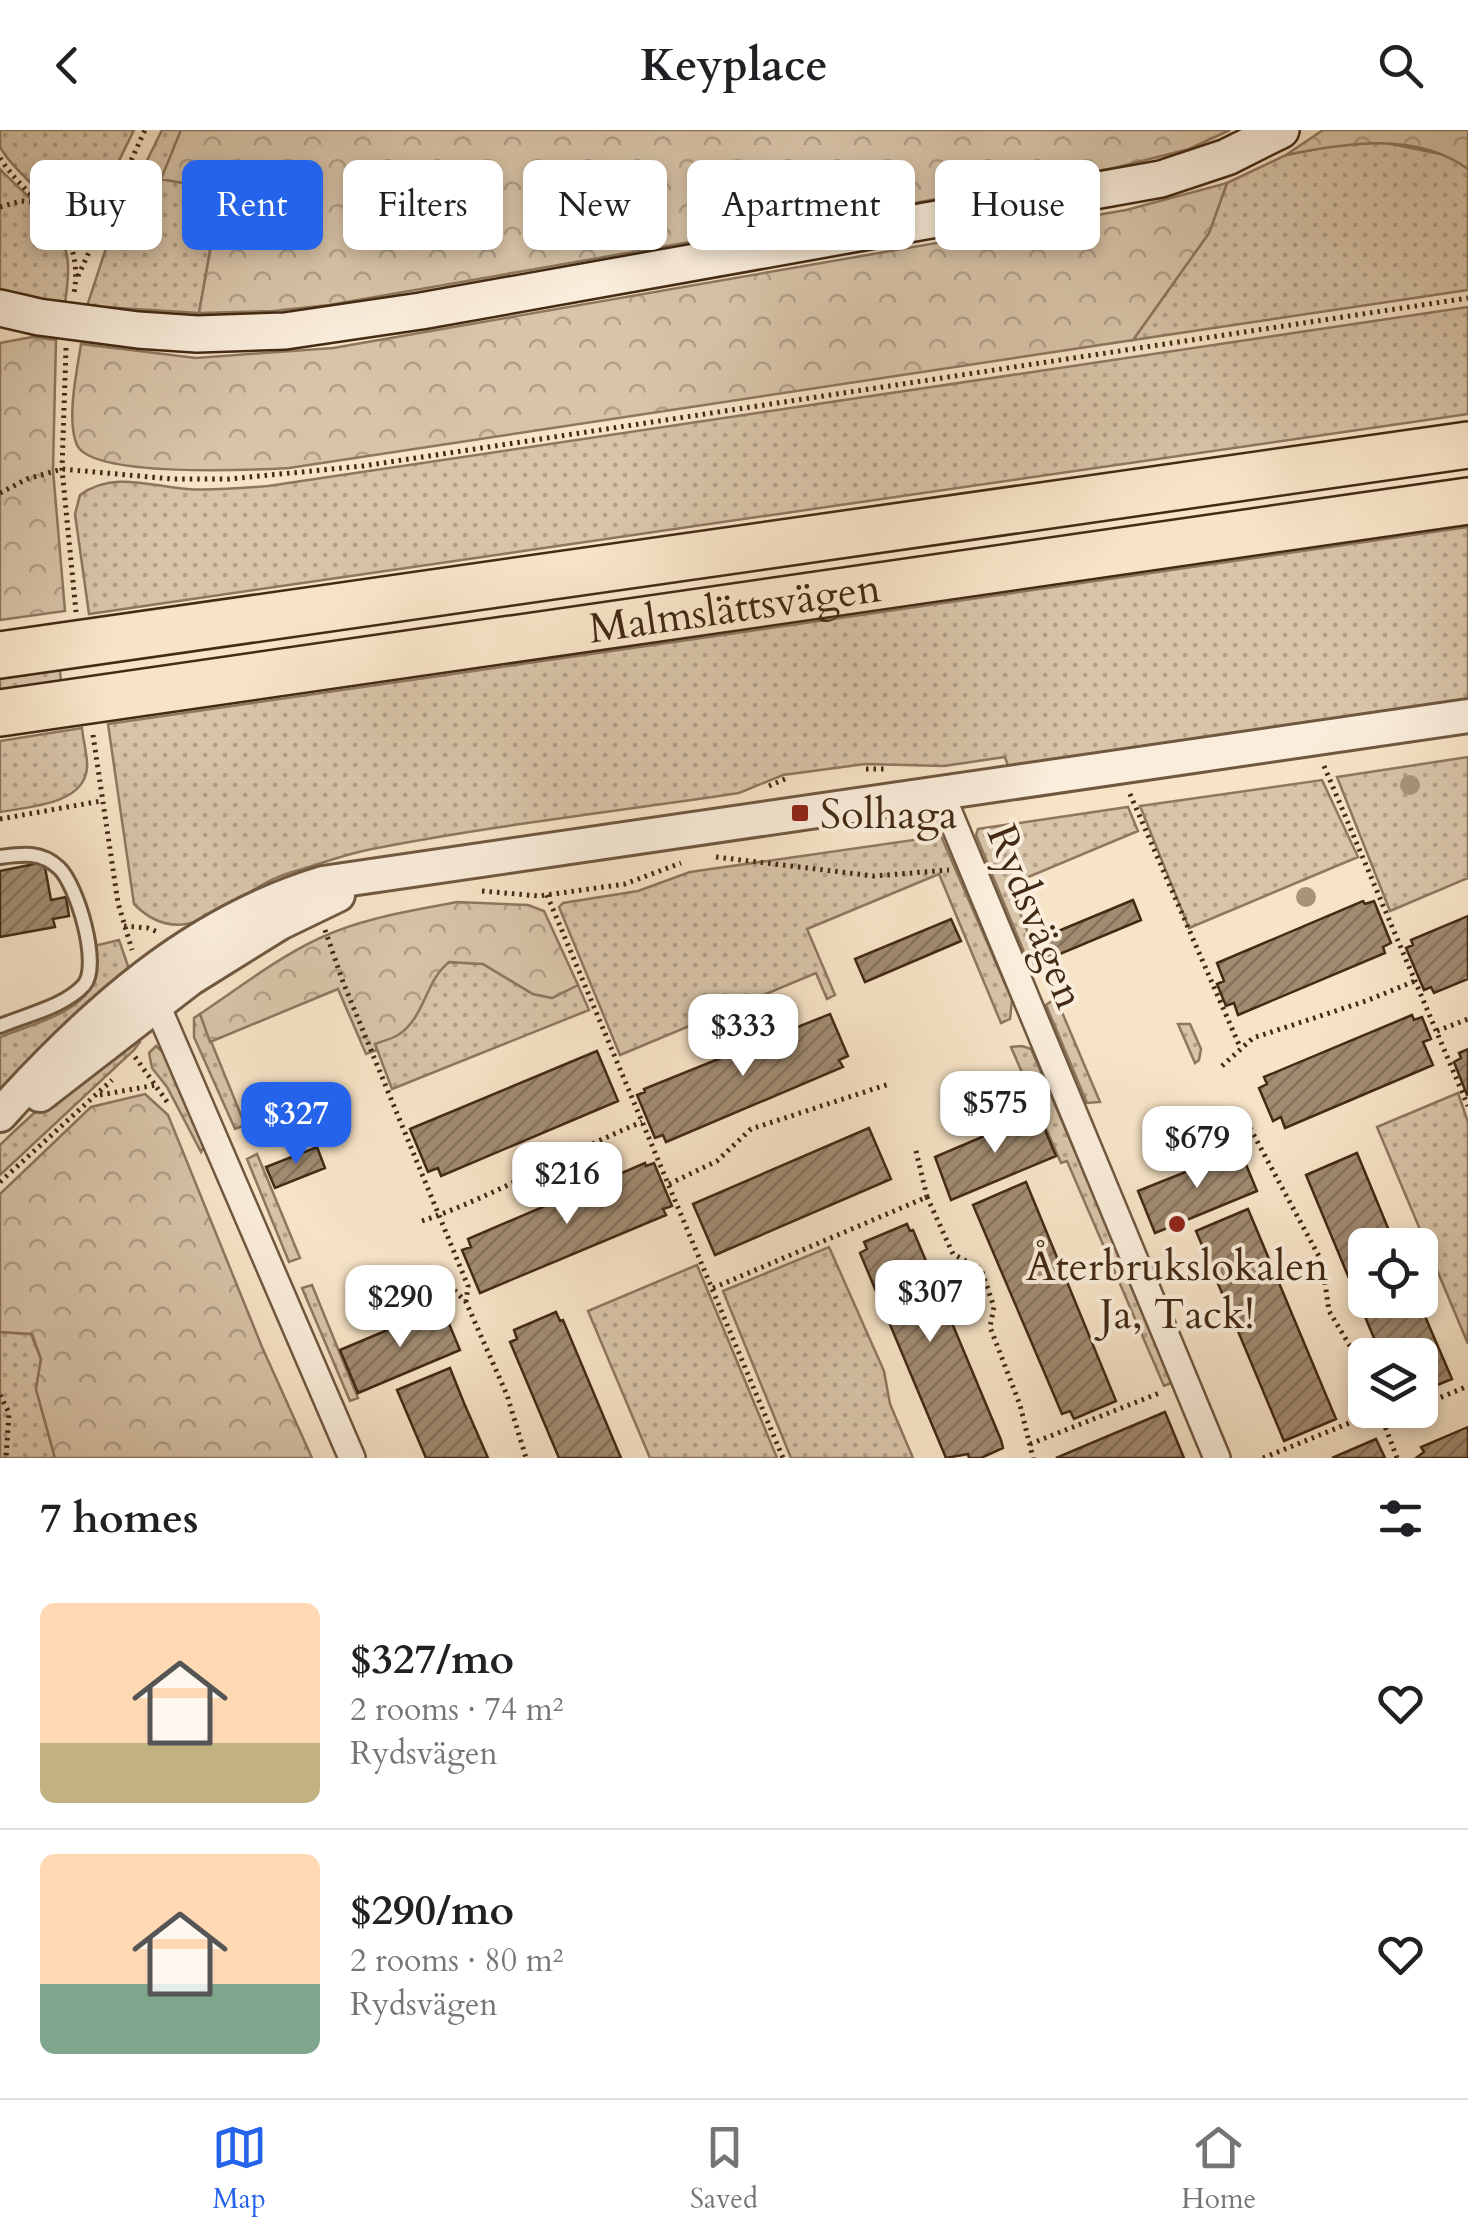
<!DOCTYPE html>
<html lang="en">
<head>
<meta charset="utf-8">
<style>
  :root { --surface:#fff; --page:#f6f6f6; --text:#202124; --muted:#757577; --line:#e0e0e0; --accent:#2563eb }
  body { margin:0; font-family:Cardo,serif; background:var(--page); color:var(--text); height:100vh; display:flex; flex-direction:column; font-size:38px; white-space:nowrap }
  * { box-sizing:border-box; margin:0 }
  p { font-size:32px; color:var(--muted) }
  .icon { flex:none; width:55px; height:55px; fill:none; stroke:currentColor; stroke-width:2; stroke-linecap:round; stroke-linejoin:round }
  .map { position:relative; height:1328px; overflow:hidden }
  .details { display:flex; flex-direction:column; background:var(--surface); flex:1 }
  .details>* { flex:none }
  .top-card { position:absolute; left:30px; top:30px; width:1410px; height:90px; display:flex; gap:20px }
  .controls { position:absolute; left:1348px; top:1098px; display:grid; gap:20px }
  .controls a { display:grid; place-items:center; width:90px; height:90px; border-radius:15px; background:var(--surface); box-shadow:0 5px 15px #0003; font-size:50px }
  .price { position:absolute; translate:-50% -85px; padding:0 22px; border-radius:20px; background:#fff; color:#222; font-size:32px; line-height:65px; filter:drop-shadow(0 2px 5px #0008) }
  .price::after { content:''; position:absolute; left:50%; top:60px; width:30px; height:22px; margin-left:-15px; background:inherit; clip-path:polygon(0 0,100% 0,50% 100%) }
  .price.on { background:var(--accent); color:#fff }
  ul { padding:0; list-style:none }
  li { display:flex; align-items:center; gap:30px; height:250px; padding:0 40px }
  li+li { border-top:2px solid var(--line) }
  li span { display:grid; place-items:center; flex:none; width:280px; height:200px; border-radius:15px; color:#555 }
  li>.icon { margin-inline-start:auto }
  span .icon { width:120px; height:120px; fill:#fffc; stroke-width:1 }
  li b { font-size:42px }
  h2 { display:flex; justify-content:space-between; align-items:center; height:120px; padding:0 40px; font-size:42px }
  .chip { padding:0 35px; border-radius:15px; background:var(--surface); box-shadow:0 5px 15px #0003; font-size:35px; line-height:90px }
  .chip.on { background:var(--accent); color:#fff }
  header { display:flex; justify-content:space-between; align-items:center; height:130px; padding:0 40px; background:var(--surface); font-size:45px; font-weight:700 }
  .tabs { display:flex; justify-content:space-around; align-items:center; height:140px; border-top:2px solid var(--line); background:var(--surface); font-size:28px; color:var(--muted) }
  .tabs a { display:grid; justify-items:center; gap:5px }
  .tabs .on { color:var(--accent) }
  .map>svg:first-child { display:block }
  .grass { fill:url(#grass-dots); stroke:#8e775e; stroke-width:2.5 }
  .forest { fill:url(#forest-crowns); stroke:#8e775e; stroke-width:2.5 }
  .building { fill:url(#building-hatch); stroke:#432a13; stroke-width:2.5 }
  .lines { fill:none; stroke-linecap:round; stroke-linejoin:round }
  .service-casing { stroke:#705840; stroke-width:18 }
  .minor-casing { stroke:#705840; stroke-width:30 }
  .tertiary-casing { stroke:#705840; stroke-width:38 }
  .secondary-casing { stroke:#432a13; stroke-width:40 }
  .motorway-casing { stroke:#432a13; stroke-width:50 }
  .path { stroke:#432a13; stroke-width:5; stroke-dasharray:2.5 5; stroke-linecap:butt }
  .service { stroke:#faeddb; stroke-width:12 }
  .minor { stroke:#faeddb; stroke-width:25 }
  .tertiary { stroke:#faeddb; stroke-width:32 }
  .secondary { stroke:#faeddb; stroke-width:35 }
  .motorway { stroke:#f7e4c7; stroke-width:45 }
  .tree { fill:#a89378 }
  .poi-dot { fill:#8f2418; stroke:#faeddb; stroke-width:4 }
  .labels { text-anchor:middle; stroke-width:8; stroke-linejoin:round; paint-order:stroke }
  .street-label { font-size:42px; fill:#432a13; stroke:#faeddb }
  .poi-label { font-size:42px; fill:#432a13; stroke:#faeddb; text-anchor:start }
</style>
</head>
<body>
<header><svg class="icon" aria-label="back" viewBox="0 0 24 24"><path d="M15 5l-7 7 7 7"/></svg>Keyplace<svg class="icon" aria-label="search" viewBox="0 0 24 24"><circle cx="10" cy="10" r="6"/><path d="M15 15l6 6"/></svg></header>
<div class="map">
<svg width="1468" height="1328" viewBox="0 0 1468 1328">
  <defs>
    <pattern id="grass-dots" width="8" height="8" patternUnits="userSpaceOnUse" patternTransform="scale(2.5)"><rect width="8" height="8" fill="#d8c4a8"/><path d="M2 2h.1M6 6h.1" fill="none" stroke="#b19f88" stroke-width="1.8" stroke-linecap="round"/></pattern>
    <pattern id="forest-crowns" width="20" height="18" patternUnits="userSpaceOnUse" patternTransform="scale(2.5)"><rect width="20" height="18" fill="#d8c4a8"/><path d="M2 6a3 3 0 1 1 6 0M12 15a3 3 0 1 1 6 0" fill="none" stroke="#b19f88"/></pattern>
    <pattern id="building-hatch" width="6" height="6" patternUnits="userSpaceOnUse" patternTransform="scale(2.5)"><rect width="6" height="6" fill="#a18b71"/><path d="M-1 1l2-2M0 6l6-6M5 7l2-2" fill="none" stroke="#85725c"/></pattern>
  </defs>
  <rect width="100%" height="100%" fill="#f7e4c7"/>
  <filter id="stains"><feTurbulence type="fractalNoise" baseFrequency=".002" numOctaves="4"/><feColorMatrix values="0 0 0 0 .2 0 0 0 0 .09 0 0 0 0 .02 0 0 0 .5 -.17"/></filter>
  <radialGradient id="worn" r=".72"><stop offset=".6" stop-color="#630" stop-opacity="0"/><stop offset="1" stop-color="#630" stop-opacity=".3"/></radialGradient>
  <!-- grass -->
  <path class="grass" d="M0 0H134L82 106C66 84 5 33 0 16 0 11 0 5 0 0Z
    M162 0H181L162 49 221 59 199 183 87 176 110 106Z
    M1382 12 1450 26 1468 39V160L1133 210 1209 103 1227 53 1286 25 1331 16Z
    M0 39C24 65 60 88 67 126 70 141 67 159 65 173L0 163Z
    M1468 177V284L89 484 75 384 80 365C112 341 150 356 187 359 214 361 241 358 268 356Z
    M1468 397V569L1008 636 1005 627 944 636 865 634 783 645 739 663C619 681 497 695 377 718 347 723 318 735 289 743 235 759 188 829 134 774L108 594Z
    M60 540 61 554 0 563V548Z
    M82 598C83 611 88 626 87 638 84 675 27 677 0 682V611Z
    M1468 627V748L1390 781 1337 647Z
    M1322 650 1358 727 1189 798 1140 676Z
    M1128 677 1138 701 1009 755 1043 841 1033 844 976 705 978 699Z
    M941 706 1012 870 1010 889 1001 893 939 744 807 799 835 865 827 869 816 843 620 925 559 777 563 773 638 761 690 742Z
    M119 810 128 836 127 847 0 959V907C29 895 85 883 94 849 97 839 95 827 94 816Z
    M449 832 483 834 533 864 552 868 578 855 589 880 392 959 375 914C433 891 411 863 449 832Z
    M1056 868 1100 972 1087 973 1046 875Z
    M200 884 245 995 235 999 194 907V888Z
    M1178 894H1190L1201 919 1199 930 1195 933Z
    M137 910 140 912 134 920 0 1045V1015C35 981 92 929 137 910Z
    M156 916 164 923 205 1014 201 1022 167 957 152 938 149 923Z
    M1022 916 1031 919 1174 1252 1164 1256 1067 1031 1061 1033 1011 917Z
    M1458 963 1468 992V1214L1377 997Z
    M257 1024 300 1128 289 1132 247 1029Z
    M829 1117 884 1241 890 1274 913 1328H791L723 1161Z
    M697 1135 777 1328H650L588 1181Z
    M312 1155 358 1268 350 1271 302 1158Z
    M0 1202 31 1204 41 1229 36 1259 55 1328H0Z"/>
  <!-- forest -->
  <path class="forest" d="M181 0H1230L1189 19 1114 38 329 175 273 181 199 183 221 60 161 49Z
    M1323 0H1468V39C1416 1 1344 13 1286 25Z
    M1227 53 1209 103 1133 210 289 338C253 340 92 348 77 315 66 290 77 241 81 214L196 228 333 218 1126 80Z
    M32 207 56 210 53 340 65 481 0 490V213Z
    M457 772 528 775 544 781 578 855 552 868 533 864 483 834 449 832C425 851 425 888 398 905 392 909 382 911 375 914L377 920 366 924 338 859 210 912 200 884C239 858 277 828 320 808 362 788 411 781 457 772Z
    M145 964 168 985 262 1217 312 1328H55L36 1259 41 1229 32 1204 0 1202V1064L91 977Z"/>
  <!-- building -->
  <path class="building" d="M44 732 51 770 66 767 69 786 53 789 55 797 0 807V741Z
    M1133 770 1141 790 1041 832 1032 812Z
    M1363 771 1365 774 1374 771 1391 813 1383 817 1385 823 1238 885 1234 873 1226 876 1217 854 1224 851 1217 833Z
    M1468 786V849L1434 863 1431 857 1424 860 1406 818 1413 815 1411 810Z
    M951 789 961 811 865 852 855 829Z
    M830 884 848 926 839 930 843 937 666 1012 663 1005 655 1008 637 965 645 962 644 959Z
    M1412 885 1414 890 1422 887 1431 909 1423 912 1433 935 1285 998 1281 987 1273 991 1259 958 1267 954 1264 947Z
    M1468 919V965H1467L1454 932 1461 928 1459 923Z
    M597 921 618 971 441 1046 438 1038 428 1042 410 999Z
    M1038 983 1056 1026 951 1070 935 1027Z
    M869 998 891 1049 715 1125 693 1074Z
    M317 1017 325 1038 275 1058 266 1037Z
    M1240 1020 1257 1061 1155 1103 1138 1061Z
    M1357 1023 1395 1115H1365V1170H1418L1452 1249 1420 1262V1225H1381L1306 1045Z
    M645 1033 646 1036 654 1033 672 1076 663 1079 666 1085 480 1163 462 1120 471 1117 468 1109Z
    M1026 1052 1116 1271 1074 1289 1070 1281 1062 1284 973 1075Z
    M1248 1079 1336 1289 1284 1311 1196 1101Z
    M907 1094 910 1101 913 1100 1001 1310 1003 1318 981 1328H969L968 1324 946 1328 860 1123 867 1119 864 1112Z
    M442 1177 460 1220 358 1263 340 1220Z
    M556 1182 560 1191 563 1190 621 1328H559L510 1212 517 1209 514 1200Z
    M450 1238 464 1273 488 1328H426L397 1260Z
    M1165 1282 1184 1328H1056Z
    M1468 1297V1328H1416L1424 1322 1421 1317Z
    M1376 1309 1385 1328H1332Z"/>
  <g class="lines">
    <defs>
      <path id="service" d="M0 727C22 724 41 721 59 738 77 755 101 835 84 855 64 877 26 885 0 896"/>
      <path id="minor" d="M941 663 1217 1328
        M150 859 352 1328"/>
      <path id="tertiary" d="M40 965 190 849 280 793 338 765
        M0 985C91 884 191 793 323 753L1468 586"/>
      <path id="secondary" d="M0 178 39 187 138 200 197 204 285 201 421 181 1161 49 1227 27 1281 0"/>
      <g id="motorway">
        <path d="M0 525 1468 315"/>
        <path id="s1" d="M0 583 1468 371"/>
      </g>
    </defs>
    <!-- service casing -->
    <use href="#service" class="service-casing"/>
    <!-- minor casing -->
    <use href="#minor" class="minor-casing"/>
    <!-- tertiary casing -->
    <use href="#tertiary" class="tertiary-casing"/>
    <!-- secondary casing -->
    <use href="#secondary" class="secondary-casing"/>
    <!-- motorway casing -->
    <use href="#motorway" class="motorway-casing"/>
    <!-- path -->
    <path class="path" d="M0 28C31 77 86 93 74 163
      M0 77 21 71 41 73
      M78 146 145 0
      M66 218 62 339 76 482
      M0 363 27 349 62 339 172 349H229L363 336 1468 168
      M93 605 118 773 132 820
      M1324 636 1468 976
      M866 639H888
      M769 656 785 649
      M1130 664 1240 917
      M0 689 101 671
      M716 727 874 746 949 740
      M482 761 539 766 625 754 681 733
      M547 765 783 1328
      M124 796 148 798 160 803
      M325 800 343 852 468 1156 466 1172
      M1437 901 1468 889
      M135 927 168 973
      M1222 936 1253 908 1366 871 1415 851
      M100 965 156 955
      M1250 998 1322 1132 1329 1181 1353 1221 1365 1248
      M0 1052 112 950
      M669 1054 717 1031 751 999 889 954
      M927 1067 953 1124 981 1139 994 1177 990 1197 1020 1275 1033 1328
      M422 1091C498 1065 568 1022 642 992
      M449 1155 466 1172 507 1265 526 1328
      M713 1158 927 1067 915 1017
      M0 1265 9 1283 6 1328
      M1420 1276 1468 1256
      M1030 1314 1162 1262
      M1263 1328 1379 1281
      M1397 1328 1383 1291 1409 1280"/>
    <!-- service -->
    <use href="#service" class="service"/>
    <!-- minor -->
    <use href="#minor" class="minor"/>
    <!-- tertiary -->
    <use href="#tertiary" class="tertiary"/>
    <!-- secondary -->
    <use href="#secondary" class="secondary"/>
    <!-- motorway -->
    <use href="#motorway" class="motorway"/>
  </g>
  <!-- trees -->
  <g class="tree">
    <circle cx="1410" cy="655" r="10"/>
    <circle cx="1306" cy="767" r="10"/>
  </g>
  <!-- markers -->
  <g class="poi-dot">
    <rect x="790" y="673" width="20" height="20" rx="5"/>
    <circle cx="1177" cy="1094" r="10"/>
  </g>
  <g class="labels">
    <!-- street labels -->
    <g class="street-label">
      <text dy="15" stroke="none"><textPath href="#s1" startOffset="742">Malmslättsvägen</textPath></text>
      <text transform="translate(1037 786) rotate(68)" y="15">Rydsvägen</text>
    </g>
    <!-- poi labels -->
    <g class="poi-label">
      <text x="820" y="698">Solhaga</text>
      <text x="1177" y="1150" text-anchor="middle">Återbrukslokalen<tspan x="1177" dy="48">Ja, Tack!</tspan></text>
    </g>
  </g>
  <rect width="100%" height="100%" filter="url(#stains)"/>
  <rect width="100%" height="100%" fill="url(#worn)"/>
</svg>
<div class="controls">
<a><svg class="icon" aria-label="locate" viewBox="0 0 24 24"><circle cx="12" cy="12" r="6"/><path d="M12 2v4M12 18v4M2 12h4M18 12h4"/></svg></a>
<a><svg class="icon" aria-label="layers" viewBox="0 0 24 24"><path d="M12 4l9 5-9 5-9-5zM3 14l9 5 9-5"/></svg></a>
</div>
<b class="price" style="left:743px;top:949px">$333</b>
<b class="price" style="left:995px;top:1026px">$575</b>
<b class="price on" style="left:296px;top:1037px">$327</b>
<b class="price" style="left:1197px;top:1061px">$679</b>
<b class="price" style="left:567px;top:1097px">$216</b>
<b class="price" style="left:930px;top:1215px">$307</b>
<b class="price" style="left:400px;top:1220px">$290</b>
<div class="top-card">
<a class="chip">Buy</a>
<a class="chip on">Rent</a>
<a class="chip">Filters</a>
<a class="chip">New</a>
<a class="chip">Apartment</a>
<a class="chip">House</a>
</div>
</div>
<section class="details">
<h2>7 homes<svg class="icon" aria-label="filters" viewBox="0 0 24 24"><path d="M4 7h16M4 17h16"/><circle cx="9" cy="7" r="2"/><circle cx="15" cy="17" r="2"/></svg></h2>
<ul>
<li><span style="background:linear-gradient(#ffd9b3 70%,#c2b280 0)"><svg class="icon" aria-label="home" viewBox="0 0 24 24"><path d="M3 11l9-7 9 7M6 9v11h12V9"/></svg></span><div><b>$327/mo</b><p>2 rooms · 74 m²</p><p>Rydsvägen</p></div><svg class="icon" aria-label="heart" viewBox="0 0 24 24"><path d="M12 20l-8-8c-3-5 5-10 8-4 3-6 11-1 8 4z"/></svg></li>
<li><span style="background:linear-gradient(#ffd9b3 65%,#7fa58c 0)"><svg class="icon" aria-label="home" viewBox="0 0 24 24"><path d="M3 11l9-7 9 7M6 9v11h12V9"/></svg></span><div><b>$290/mo</b><p>2 rooms · 80 m²</p><p>Rydsvägen</p></div><svg class="icon" aria-label="heart" viewBox="0 0 24 24"><path d="M12 20l-8-8c-3-5 5-10 8-4 3-6 11-1 8 4z"/></svg></li>
</ul>
</section>
<nav class="tabs">
<a class="on"><svg class="icon" aria-label="map" viewBox="0 0 24 24"><path d="M3 6l6-2 6 2 6-2v14l-6 2-6-2-6 2zM9 4v14M15 6v14"/></svg>Map</a>
<a><svg class="icon" aria-label="saved" viewBox="0 0 24 24"><path d="M7 4h10v16l-5-4-5 4z"/></svg>Saved</a>
<a><svg class="icon" aria-label="home" viewBox="0 0 24 24"><path d="M3 11l9-7 9 7M6 9v11h12V9"/></svg>Home</a>
</nav>
</body>
</html>
